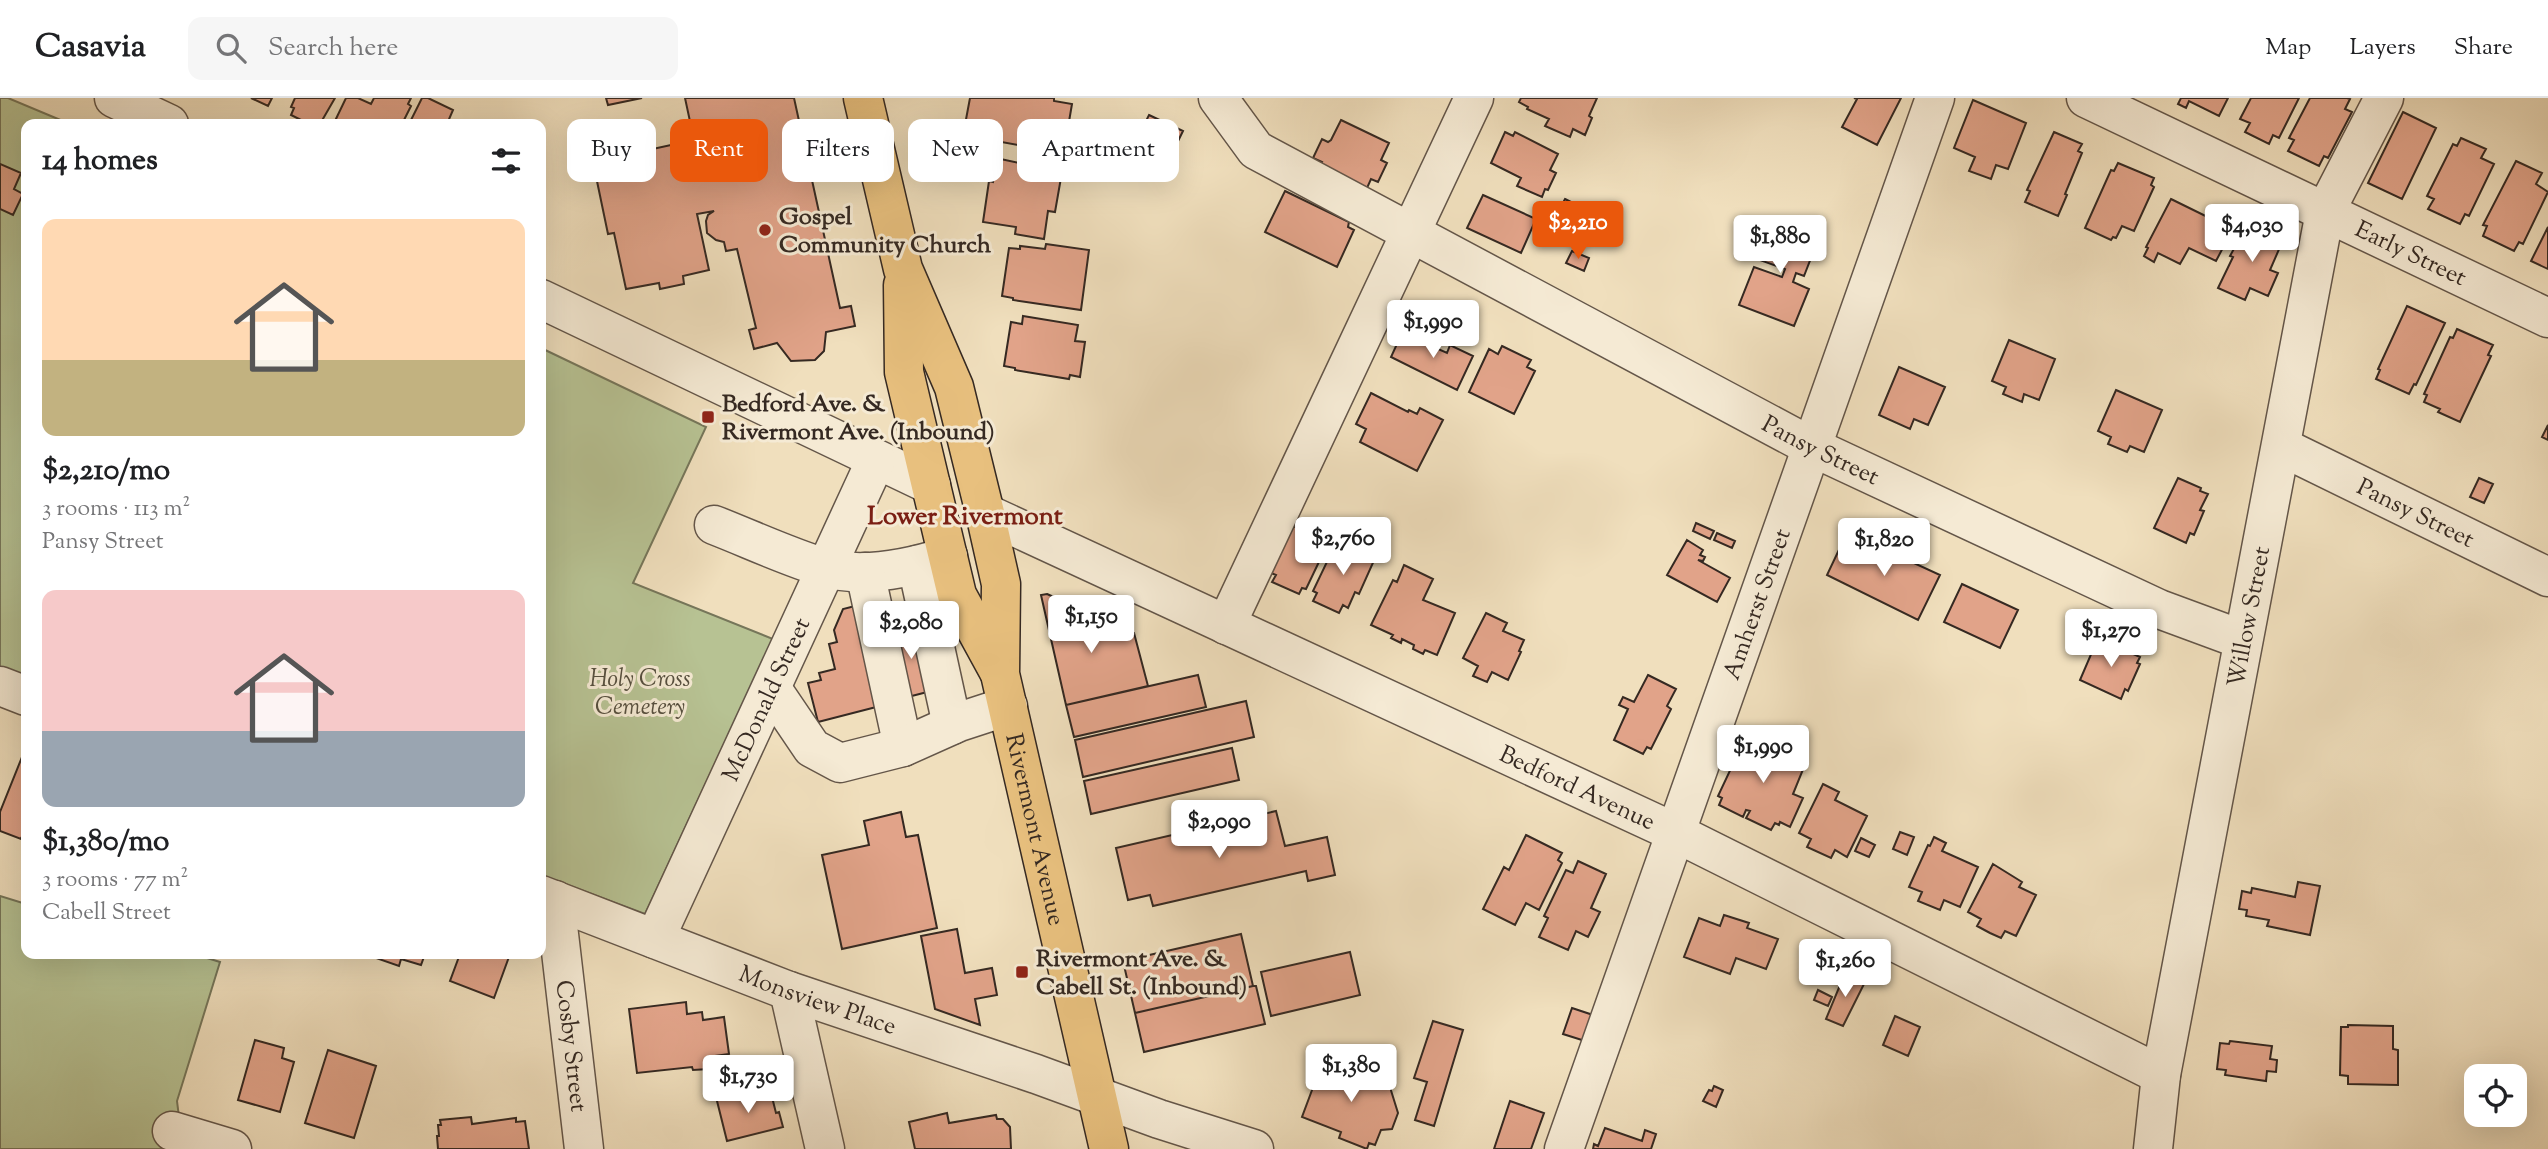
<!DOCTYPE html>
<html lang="en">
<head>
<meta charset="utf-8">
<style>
  :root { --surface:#fff; --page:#f6f6f6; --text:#202124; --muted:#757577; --line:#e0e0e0; --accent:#ea580c }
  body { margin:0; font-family:"Sorts Mill Goudy",serif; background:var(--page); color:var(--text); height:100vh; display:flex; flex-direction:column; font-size:26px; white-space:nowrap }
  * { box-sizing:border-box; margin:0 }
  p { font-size:23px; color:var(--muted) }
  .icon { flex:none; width:38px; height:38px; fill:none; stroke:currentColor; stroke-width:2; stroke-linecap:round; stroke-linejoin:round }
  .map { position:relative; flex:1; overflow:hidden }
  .side { position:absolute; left:21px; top:21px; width:525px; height:840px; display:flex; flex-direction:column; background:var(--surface); border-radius:14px; box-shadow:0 7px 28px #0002 }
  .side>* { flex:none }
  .guide { position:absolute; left:567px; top:21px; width:665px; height:63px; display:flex; gap:14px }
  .buttons { position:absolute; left:2464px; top:966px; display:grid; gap:14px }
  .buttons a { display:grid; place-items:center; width:63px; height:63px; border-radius:14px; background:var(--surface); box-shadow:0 7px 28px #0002; font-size:35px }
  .price { position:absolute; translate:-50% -60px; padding:0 16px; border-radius:7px; background:#fff; color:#222; font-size:23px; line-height:46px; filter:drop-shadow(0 2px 4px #0008) }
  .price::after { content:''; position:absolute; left:50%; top:42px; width:21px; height:16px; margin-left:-10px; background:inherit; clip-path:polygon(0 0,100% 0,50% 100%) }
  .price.active { background:var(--accent); color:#fff }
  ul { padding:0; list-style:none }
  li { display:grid; align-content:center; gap:14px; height:371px; padding:0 21px }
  li span { display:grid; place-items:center; height:217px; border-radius:14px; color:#555 }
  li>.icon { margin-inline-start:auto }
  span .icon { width:126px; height:126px; fill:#fffc; stroke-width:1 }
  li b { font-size:30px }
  h2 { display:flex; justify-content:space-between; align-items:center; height:84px; padding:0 21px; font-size:30px }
  .pill { padding:0 24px; border-radius:14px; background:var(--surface); box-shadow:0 7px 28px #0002; font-size:24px; line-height:63px }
  .pill.active { background:var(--accent); color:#fff }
  header { display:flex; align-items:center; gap:42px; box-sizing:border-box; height:98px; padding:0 35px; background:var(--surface); border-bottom:2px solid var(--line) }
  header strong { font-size:33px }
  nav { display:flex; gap:38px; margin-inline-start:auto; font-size:24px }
  .search { width:490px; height:63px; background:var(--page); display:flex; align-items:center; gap:18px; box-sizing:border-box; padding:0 24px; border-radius:14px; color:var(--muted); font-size:26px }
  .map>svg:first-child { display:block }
  .green { fill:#b7c293; stroke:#76765a; stroke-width:2 }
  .building { fill:#e1a389; stroke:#352922; stroke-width:2 }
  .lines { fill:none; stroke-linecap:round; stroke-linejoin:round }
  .minor-casing { stroke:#645649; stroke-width:41 }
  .major-casing { stroke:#352922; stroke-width:41 }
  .minor { stroke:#f5ead4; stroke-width:38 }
  .major { stroke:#e8c07e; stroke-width:38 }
  .poi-dot { fill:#8f2418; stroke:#f5ead4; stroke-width:2.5 }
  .labels { text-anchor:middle; stroke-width:6; stroke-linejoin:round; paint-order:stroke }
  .poi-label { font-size:24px; font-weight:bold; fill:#352922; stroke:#f5ead4; text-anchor:start }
  .street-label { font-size:24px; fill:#352922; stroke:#f5ead4 }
  .park-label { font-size:24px; font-style:italic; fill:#564f3e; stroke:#f5ead4 }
  .neighbourhood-label { font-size:26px; font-weight:bold; fill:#7a1f14; stroke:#f5ead4 }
</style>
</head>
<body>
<header>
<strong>Casavia</strong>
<div class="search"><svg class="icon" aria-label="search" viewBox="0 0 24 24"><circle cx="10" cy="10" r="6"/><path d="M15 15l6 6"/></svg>Search here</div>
<nav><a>Map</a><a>Layers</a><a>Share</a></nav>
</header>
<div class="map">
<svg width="2548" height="1051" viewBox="0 0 2548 1051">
  <rect width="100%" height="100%" fill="#f0dfbd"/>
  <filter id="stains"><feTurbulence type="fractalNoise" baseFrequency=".00286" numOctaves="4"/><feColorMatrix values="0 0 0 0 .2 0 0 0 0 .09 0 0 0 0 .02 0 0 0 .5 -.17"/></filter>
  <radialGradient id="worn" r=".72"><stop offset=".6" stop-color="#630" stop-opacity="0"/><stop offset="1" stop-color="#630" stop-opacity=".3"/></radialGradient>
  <!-- green -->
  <path class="green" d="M0 0H8L70 26H26V583L0 574Z
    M541 250 706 329 633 485 773 541 645 816 541 777Z
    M0 798 26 806V856H194L220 864 177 1003 183 1051H0Z"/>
  <!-- building -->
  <path class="building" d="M251 0H272L268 8Z
    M295 0H335L320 26H309L291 17 294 10 291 9Z
    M346 0H358L371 6 374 0H411L408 6 411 8 402 26H337L334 25Z
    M422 0H428L453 12 447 26H409Z
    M606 0H642L608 7Z
    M685 0H794L840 210 851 208 855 228 826 234 824 253 815 262 791 263 777 245 754 251 749 232 756 230 737 151 726 153 724 144 716 142 707 135 706 123 708 117 714 113 697 116 709 172 683 178 684 186 660 191 659 185 626 191 614 135 608 136 593 64 694 42Z
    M970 0H1054V3L1072 6 1065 47 1046 43 1045 52 974 39 975 34 964 32Z
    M1521 0H1597L1589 18 1592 20 1585 37 1573 31 1570 39 1545 28 1549 21 1527 11 1528 9 1519 4Z
    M1854 0H1901L1877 47 1842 29 1857 1Z
    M2181 0H2228L2219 18 2189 3 2186 10 2178 6Z
    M2251 0H2299L2279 40 2273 37 2269 46 2245 34 2250 25 2240 21Z
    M2310 0H2347L2350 1 2345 11 2352 14 2328 60 2324 58 2319 68 2288 53 2294 42 2289 40Z
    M1973 2 2026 25 2008 71 1996 67 1991 81 1969 73 1975 59 1954 50Z
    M2403 14 2436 30 2402 101 2368 85Z
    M1149 17 1183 33 1164 72 1130 55Z
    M1341 22 1389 45 1381 62 1387 65 1378 84 1371 81 1363 99 1315 77 1322 64 1313 60 1322 41 1328 44 1331 42Z
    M1505 34 1513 38 1515 34 1558 56 1550 72 1556 75 1548 92 1545 91 1542 99 1517 88 1521 80 1491 65Z
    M2054 34 2082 46 2078 53 2082 55 2065 96 2067 97 2058 118 2025 104 2030 93 2027 92Z
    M2461 40 2486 51 2481 60 2494 66 2469 118 2465 116 2460 126 2428 111 2434 101 2427 98 2453 46 2457 48Z
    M996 60 1062 74 1055 114 1048 113 1044 141 1015 136 1016 129 983 124 989 83 993 84Z
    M2516 63 2542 75 2536 86 2548 94 2523 146 2519 144 2514 153 2483 138 2487 128 2483 127Z
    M2118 65 2154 80 2151 87 2154 89 2134 133 2122 128 2116 140 2113 139 2111 142 2085 130 2111 72 2114 73Z
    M0 66 21 75 14 91 23 96 13 117 0 111Z
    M1285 93 1349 124 1348 129 1354 132 1337 169 1265 134Z
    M1483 97 1536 121 1521 155 1467 130Z
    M1565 101 1591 114 1584 129 1557 116Z
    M2171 101 2230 130 2225 139 2228 140 2216 163 2189 150 2180 166 2158 155 2154 164 2144 158 2148 150 2146 149Z
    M1771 124 1818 142 1804 178 1796 175 1793 184 1809 191 1794 228 1739 207 1754 169 1782 179 1785 171 1757 161Z
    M2247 127 2281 141 2278 148 2280 149 2270 172 2278 175 2268 198 2250 190 2245 202 2218 190 2233 159 2230 158Z
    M2548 129V171L2531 163Z
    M1748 132 1762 139 1754 155 1740 148Z
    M1046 146 1089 152 1081 212 1013 202V200L1002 198 1009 150 1020 151V148L1045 151Z
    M1572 153 1589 160 1584 173 1566 165Z
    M2407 208 2445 225 2416 287 2414 286 2409 296 2376 281 2380 272 2378 271Z
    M1023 218 1078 227 1075 243 1085 244 1080 279 1070 277 1069 281 1015 272V270L1004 268 1011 224 1022 226Z
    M2457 231 2493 247 2488 257 2491 258 2460 324 2438 314 2440 311 2424 304 2427 297 2424 296 2450 239 2453 240Z
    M1402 235 1447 255 1450 247 1473 258 1457 292 1391 259Z
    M2009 242 2055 261 2039 302 2024 296 2022 304 2003 296 2006 289 1992 283Z
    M1502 248 1531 262 1527 269 1535 273 1514 316 1469 294 1489 251 1498 256Z
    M1899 269 1945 289 1928 327 1914 321 1910 331 1879 317Z
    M2116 292 2162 312 2144 354 2130 348 2127 354 2108 346 2111 339 2098 333Z
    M1371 295 1408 314 1409 312 1417 316 1420 310 1443 322 1417 373 1360 344 1366 331 1356 326Z
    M2548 327V342L2542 339Z
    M2178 380 2201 390 2200 393 2208 396 2200 412 2204 413 2194 437 2190 435 2186 445 2154 430Z
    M2479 380 2493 386 2484 405 2470 399Z
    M1696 425 1714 433 1710 441 1693 433Z
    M1293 428 1313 437 1316 430 1330 436 1327 443 1328 445 1306 491 1302 490 1299 496 1272 484 1276 477 1271 475Z
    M1717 435 1735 443 1732 450 1714 442Z
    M1845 439 1899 463 1901 459 1940 477 1918 522 1827 477Z
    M1687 442 1703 452 1700 457 1705 459 1703 463 1698 462 1730 480 1717 504 1667 477Z
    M1351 446 1376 458 1359 496 1355 494 1348 510 1343 507 1339 515 1313 503 1317 495 1313 493 1335 447 1347 453Z
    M1404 467 1433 481 1423 502 1455 515 1437 557 1425 552 1423 556 1413 551 1414 547 1402 541 1401 545 1391 540 1393 537 1371 527 1393 482 1397 484Z
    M1962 486 2018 512 2000 550 1944 524Z
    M1047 496 1088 514 1093 537 1123 530 1134 535 1148 588 1066 607 1041 497Z
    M859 507 884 607 818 624 808 585 821 582 819 575 835 571 829 546 837 544 834 532 843 511Z
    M1486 515 1507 525 1503 533 1524 542 1519 553 1521 554 1508 582 1492 574 1487 584 1473 578 1478 568 1463 560Z
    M923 525 939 591 900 601 884 534Z
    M2098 540 2140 559 2137 565 2140 566 2128 593 2125 591 2121 601 2080 582Z
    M1198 577 1206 609 1074 639 1066 607Z
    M1648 577 1676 591 1667 608 1671 611 1651 651 1647 649 1643 656 1614 642 1628 611 1619 607 1623 599 1634 604Z
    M1246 603 1254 639 1083 679 1075 642Z
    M1749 638 1806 664 1793 696 1803 700 1790 729 1780 724 1779 727 1775 725 1771 732 1746 720 1750 713 1746 712 1743 719 1719 707 1722 700 1718 698 1743 645 1745 646Z
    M26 649V727L21 741 0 733V714Z
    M1232 650 1239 682 1091 716 1084 683Z
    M1823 686 1839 694 1835 702 1867 718 1847 759 1835 752 1831 760 1807 749 1811 741 1799 735Z
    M1276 713 1285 748 1327 739 1335 777 1308 783 1306 773 1153 808 1150 797 1128 802 1116 750Z
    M901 714 906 739 918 737 937 830 842 851 822 757 869 747 864 723Z
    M1900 734 1914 739 1907 757 1893 751Z
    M1526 737 1562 755 1558 762 1562 765 1539 812 1526 805 1515 827 1483 811 1504 769 1509 772Z
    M1934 739 1946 745 1942 753 1978 769 1960 809 1944 802 1940 812 1918 803 1922 794 1909 789 1928 747 1930 748Z
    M1861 740 1875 747 1869 759 1855 753Z
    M1578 763 1606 776 1591 810 1600 814 1588 839 1576 833 1568 852 1539 839 1548 820 1544 818 1566 772 1573 775Z
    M1993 766 2022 784 2019 789 2036 797 2016 838 2005 833 2001 840 1990 835 1977 828 1981 821 1968 814Z
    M2298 784 2320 788 2310 837 2267 828 2269 822 2246 818 2247 812 2239 811 2242 793 2251 795 2252 790 2295 799Z
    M1724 817 1749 825 1747 830 1778 841 1766 871 1736 860 1730 876 1684 859 1699 820 1720 828Z
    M957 831 965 875 992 870 997 897 975 901 980 927 935 911 921 838Z
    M1241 836 1253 888 1135 915 1123 863Z
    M1350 854 1360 897 1271 918 1261 874Z
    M374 856H425L421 867 401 861 399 868 373 859Z
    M460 856H510L494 900 450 883Z
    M1845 875 1865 884 1843 928 1826 921Z
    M1253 888H1256L1265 926 1144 954 1135 915Z
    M1818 892 1832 899 1828 908 1814 902Z
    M686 904 687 916 702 914 703 922 724 919 729 956 707 959 709 971 693 972 692 969 637 975 629 911Z
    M1572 910 1593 917 1585 943 1563 936Z
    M1895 918 1920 929 1908 958 1883 947Z
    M1433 923 1463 932 1434 1028 1415 1022 1427 984 1414 980Z
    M2348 927 2393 928V951L2398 952V987L2348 986V978L2340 977 2341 929H2348Z
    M255 942 284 950 282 960 294 964 280 1014 238 1002Z
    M2230 943 2272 948 2270 961 2277 962 2276 974 2267 973 2266 983 2225 977 2226 972 2217 971 2220 945 2229 946Z
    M328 952 376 968 354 1040 305 1025Z
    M1324 960 1389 986 1398 1015 1392 1031 1381 1032 1375 1047 1369 1045 1367 1051 1339 1040 1341 1034 1302 1019Z
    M1714 988 1723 992 1716 1009 1703 1003 1709 992 1712 993Z
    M739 993 742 1002 771 995 776 1015 779 1014 783 1029 727 1043 716 999Z
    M1510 1003 1544 1015 1531 1051H1494Z
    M947 1015 949 1025 996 1017 997 1021H1003L1010 1029 1011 1051H915L909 1024Z
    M471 1019 472 1026 516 1020V1024L525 1023 529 1051H438L437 1038H439L438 1027H441L440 1022Z
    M1605 1030 1642 1043 1645 1032 1656 1036 1651 1051H1593L1594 1046 1598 1048Z"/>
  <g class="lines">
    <defs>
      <g id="minor">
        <path d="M114 0 169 26"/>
        <path id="s1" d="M1218 0 1256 52 1812 349 2159 511 2243 542"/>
        <path id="s2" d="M2086 0 2548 220"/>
        <path d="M541 201 931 387"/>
        <path id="s3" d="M2282 349 2548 479"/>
        <path id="s4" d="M985 415 1674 734 2161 977"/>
        <path d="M714 427C750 441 788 459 825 470 864 480 911 470 948 458"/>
        <path d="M917 467 952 627"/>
        <path d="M865 474 903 649"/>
        <path d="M1226 527 1474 0"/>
        <path d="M0 588 26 598"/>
        <path d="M772 591 812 650 840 665 903 649 959 624 1008 608"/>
        <path id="s5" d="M541 797 789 893 1036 976 1159 1021 1254 1051"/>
        <path id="s6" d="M555 802 584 1051"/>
        <path id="s7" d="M655 841 876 362"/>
        <path d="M789 893 825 1051"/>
        <path d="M172 1033 232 1051"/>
        <path id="s8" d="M1564 1051 1935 0"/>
        <path id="s9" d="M2153 1051 2161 977 2325 114 2384 0"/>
      </g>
      <g id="major">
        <path id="s10" d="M863 0 903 171 954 289 985 415 1001 486 1000 576 1109 1051"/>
        <path d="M903 187 904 274 957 497 998 572"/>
      </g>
    </defs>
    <!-- minor casing -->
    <use href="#minor" class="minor-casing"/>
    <!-- major casing -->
    <use href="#major" class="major-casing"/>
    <!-- minor -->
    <use href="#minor" class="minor"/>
    <!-- major -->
    <use href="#major" class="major"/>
  </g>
  <!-- markers -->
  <g class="poi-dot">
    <circle cx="765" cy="132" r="7"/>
    <rect x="701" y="312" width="14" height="14" rx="3.5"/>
    <rect x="1015" y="867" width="14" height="14" rx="3.5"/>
  </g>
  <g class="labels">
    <!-- poi labels -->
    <g class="poi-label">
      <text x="779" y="126">Gospel<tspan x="779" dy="28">Community Church</tspan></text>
      <text x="722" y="313">Bedford Ave. &amp;<tspan x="722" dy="28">Rivermont Ave. (Inbound)</tspan></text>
      <text x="1036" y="868">Rivermont Ave. &amp;<tspan x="1036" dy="28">Cabell St. (Inbound)</tspan></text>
    </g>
    <!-- street labels -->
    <g class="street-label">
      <text dy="8" stroke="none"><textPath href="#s2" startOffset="360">Early Street</textPath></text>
      <text dy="8" stroke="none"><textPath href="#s1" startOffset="704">Pansy Street</textPath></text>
      <text dy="8" stroke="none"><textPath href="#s3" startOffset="149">Pansy Street</textPath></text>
      <text dy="8" stroke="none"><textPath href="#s8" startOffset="578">Amherst Street</textPath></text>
      <text dy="8" stroke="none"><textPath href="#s9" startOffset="541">Willow Street</textPath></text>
      <text dy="8" stroke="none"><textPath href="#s7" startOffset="264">McDonald Street</textPath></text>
      <text dy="8" stroke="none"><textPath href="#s4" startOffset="653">Bedford Avenue</textPath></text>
      <text dy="8" stroke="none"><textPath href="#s10" startOffset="756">Rivermont Avenue</textPath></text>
      <text dy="8" stroke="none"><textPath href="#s5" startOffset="296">Monsview Place</textPath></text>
      <text dy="8" stroke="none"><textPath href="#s6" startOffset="147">Cosby Street</textPath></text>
    </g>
    <!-- park labels -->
    <g class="park-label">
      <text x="640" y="588">Holy Cross<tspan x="640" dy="28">Cemetery</tspan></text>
    </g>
    <!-- neighbourhood labels -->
    <g class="neighbourhood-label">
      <text x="965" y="426">Lower Rivermont</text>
    </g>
  </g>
  <rect width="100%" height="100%" filter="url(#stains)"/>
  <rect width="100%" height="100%" fill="url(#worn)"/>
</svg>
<div class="buttons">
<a><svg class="icon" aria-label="locate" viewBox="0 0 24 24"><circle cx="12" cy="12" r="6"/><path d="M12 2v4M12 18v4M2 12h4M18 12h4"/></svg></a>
</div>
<b class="price active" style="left:1578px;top:163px">$2,210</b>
<b class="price" style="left:2252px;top:166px">$4,030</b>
<b class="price" style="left:1780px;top:177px">$1,880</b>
<b class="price" style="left:1433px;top:262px">$1,990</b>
<b class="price" style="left:1343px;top:479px">$2,760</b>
<b class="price" style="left:1884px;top:480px">$1,820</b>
<b class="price" style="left:1091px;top:557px">$1,150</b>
<b class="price" style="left:911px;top:563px">$2,080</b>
<b class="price" style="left:2111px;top:571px">$1,270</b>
<b class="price" style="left:1763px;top:687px">$1,990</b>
<b class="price" style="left:1219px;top:762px">$2,090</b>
<b class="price" style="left:1845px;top:901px">$1,260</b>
<b class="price" style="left:1351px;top:1006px">$1,380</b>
<b class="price" style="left:748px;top:1017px">$1,730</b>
<div class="guide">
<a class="pill">Buy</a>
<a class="pill active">Rent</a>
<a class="pill">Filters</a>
<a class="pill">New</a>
<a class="pill">Apartment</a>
</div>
<section class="side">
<h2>14 homes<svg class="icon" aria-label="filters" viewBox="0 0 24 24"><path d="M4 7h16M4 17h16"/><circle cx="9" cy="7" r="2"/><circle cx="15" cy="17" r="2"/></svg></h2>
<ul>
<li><span style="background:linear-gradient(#ffd9b3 65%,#c2b280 0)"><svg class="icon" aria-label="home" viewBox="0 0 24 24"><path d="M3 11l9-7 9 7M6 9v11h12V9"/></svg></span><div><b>$2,210/mo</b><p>3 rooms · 113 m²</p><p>Pansy Street</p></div></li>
<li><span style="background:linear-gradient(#f6c9c9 65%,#9aa5b1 0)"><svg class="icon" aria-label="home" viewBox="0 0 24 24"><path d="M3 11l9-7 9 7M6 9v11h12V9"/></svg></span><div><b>$1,380/mo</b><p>3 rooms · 77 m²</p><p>Cabell Street</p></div></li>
</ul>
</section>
</div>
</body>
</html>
